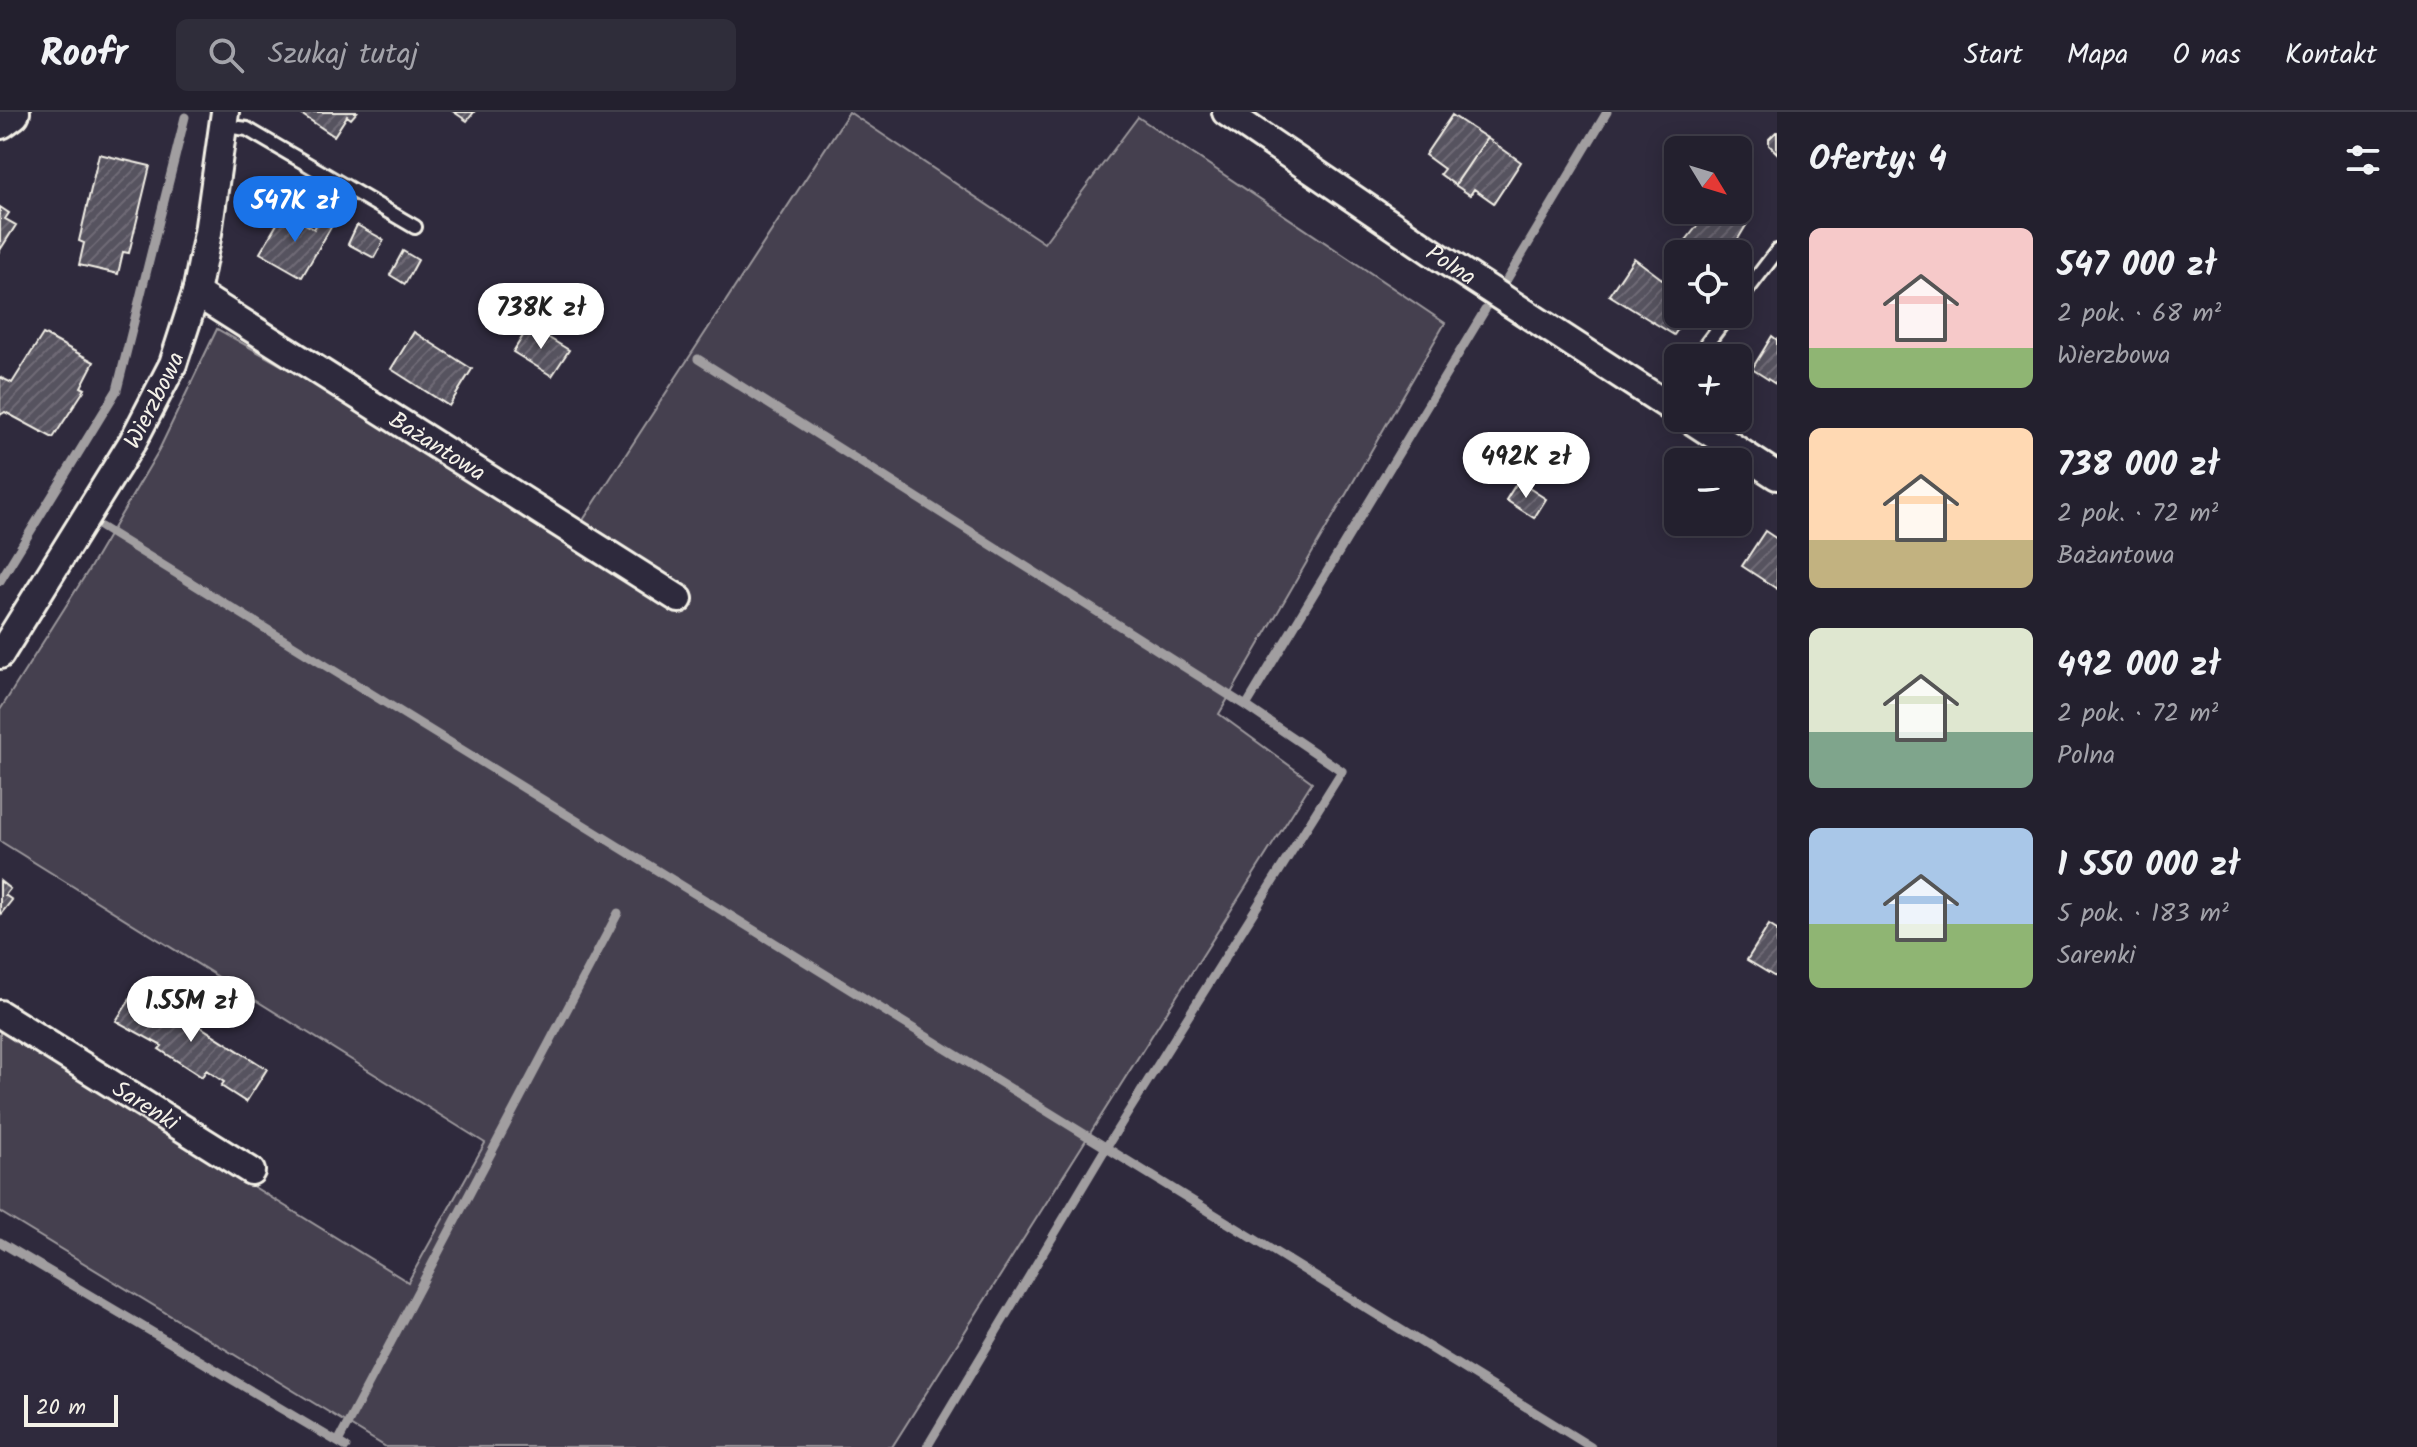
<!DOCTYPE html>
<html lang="pl">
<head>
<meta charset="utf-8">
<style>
  :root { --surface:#23202e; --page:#2f2d3a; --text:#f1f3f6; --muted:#a3a3aa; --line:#403e4a; --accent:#1a73e8 }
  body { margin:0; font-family:Kalam,sans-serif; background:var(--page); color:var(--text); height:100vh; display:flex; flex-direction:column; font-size:30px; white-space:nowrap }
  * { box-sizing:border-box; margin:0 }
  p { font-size:26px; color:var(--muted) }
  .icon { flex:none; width:44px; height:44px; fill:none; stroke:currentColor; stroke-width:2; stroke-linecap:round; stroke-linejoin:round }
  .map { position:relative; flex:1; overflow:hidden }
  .side { display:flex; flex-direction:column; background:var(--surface); width:640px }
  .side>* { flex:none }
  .needle { width:52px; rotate:128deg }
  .fabs { position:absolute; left:1664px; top:24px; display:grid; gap:16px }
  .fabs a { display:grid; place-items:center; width:88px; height:88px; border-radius:12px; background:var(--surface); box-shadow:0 4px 20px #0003,0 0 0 2px var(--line); font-size:40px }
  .scale { position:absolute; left:24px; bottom:20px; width:94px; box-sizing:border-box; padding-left:8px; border:4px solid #f4f1e8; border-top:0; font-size:22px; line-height:28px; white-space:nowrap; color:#f4f1e8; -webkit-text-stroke:6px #2f2a3d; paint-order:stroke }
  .price { position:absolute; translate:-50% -68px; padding:0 18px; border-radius:28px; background:#fff; color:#222; font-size:26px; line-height:52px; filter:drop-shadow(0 2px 4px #0008) }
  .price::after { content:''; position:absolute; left:50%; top:48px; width:24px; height:18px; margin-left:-12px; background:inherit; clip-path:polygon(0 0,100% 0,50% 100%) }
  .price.active { background:var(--accent); color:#fff }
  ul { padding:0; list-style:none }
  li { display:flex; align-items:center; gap:24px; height:200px; padding:0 32px }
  li span { display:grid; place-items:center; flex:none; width:224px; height:160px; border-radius:12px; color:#555 }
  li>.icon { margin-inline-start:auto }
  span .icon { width:96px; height:96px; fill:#fffc; stroke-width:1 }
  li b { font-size:34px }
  h2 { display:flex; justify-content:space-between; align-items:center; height:96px; padding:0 32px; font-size:34px }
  header { display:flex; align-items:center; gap:48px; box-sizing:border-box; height:112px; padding:0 40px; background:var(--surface); border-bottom:2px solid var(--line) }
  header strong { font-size:38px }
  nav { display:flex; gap:44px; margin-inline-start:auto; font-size:28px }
  .search { width:560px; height:72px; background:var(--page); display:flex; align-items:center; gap:20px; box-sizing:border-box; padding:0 28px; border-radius:12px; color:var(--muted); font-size:30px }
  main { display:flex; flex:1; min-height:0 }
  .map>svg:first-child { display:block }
  .grass { fill:#454050; stroke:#9c989c; stroke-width:2 }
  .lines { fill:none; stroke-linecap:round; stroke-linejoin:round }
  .stream { stroke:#a19ea0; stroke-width:9 }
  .building { fill:url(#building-hatch); stroke:#f4f1e8; stroke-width:2 }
  .service-casing { stroke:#f4f1e8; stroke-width:18 }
  .minor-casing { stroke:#f4f1e8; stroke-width:32 }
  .secondary-casing { stroke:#f4f1e8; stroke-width:42 }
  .service { stroke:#2f2a3d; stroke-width:12 }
  .minor { stroke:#2f2a3d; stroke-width:26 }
  .secondary { stroke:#2f2a3d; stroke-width:36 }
  .labels { text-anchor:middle; stroke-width:6; stroke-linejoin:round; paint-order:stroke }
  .street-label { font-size:24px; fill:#f4f1e8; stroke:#2f2a3d }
</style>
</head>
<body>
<header>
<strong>Roofr</strong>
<div class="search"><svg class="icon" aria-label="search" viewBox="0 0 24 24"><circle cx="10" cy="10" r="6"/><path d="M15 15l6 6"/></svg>Szukaj tutaj</div>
<nav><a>Start</a><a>Mapa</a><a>O nas</a><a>Kontakt</a></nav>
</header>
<main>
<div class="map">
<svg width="1777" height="1335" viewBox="0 0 1777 1335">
  <defs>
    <pattern id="building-hatch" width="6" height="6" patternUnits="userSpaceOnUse" patternTransform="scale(2)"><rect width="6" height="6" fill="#56525f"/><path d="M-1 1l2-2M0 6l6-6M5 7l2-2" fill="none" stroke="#6f6b76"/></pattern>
  </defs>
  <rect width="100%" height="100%" fill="#2f2a3d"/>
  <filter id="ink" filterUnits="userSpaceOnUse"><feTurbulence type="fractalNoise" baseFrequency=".0125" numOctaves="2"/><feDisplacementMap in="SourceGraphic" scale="16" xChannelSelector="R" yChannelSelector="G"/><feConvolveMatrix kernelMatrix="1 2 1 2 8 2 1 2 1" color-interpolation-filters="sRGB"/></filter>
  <g filter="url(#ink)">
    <!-- grass -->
    <path class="grass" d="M849 0 1044 131 1138 5 1445 211 1219 602 1312 670 892 1335H386L0 1100V918L408 1170 485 1031 0 729V598L88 459 158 340 217 217 576 419Z"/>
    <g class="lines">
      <!-- stream -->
      <path class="stream" d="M1506 169 1607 0
        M698 247 1246 594
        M101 415 1591 1335
        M0 469 117 278 185 5
        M0 1130 346 1335
        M338 1330 618 801
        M927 1335 1107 1034 1342 659 1246 594 1485 198"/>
    </g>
    <!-- building -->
    <path class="building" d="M298 0H357L351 7 347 4 334 24Z
      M454 0H474L467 9Z
      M1452 3 1487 26 1455 73 1440 62 1444 57 1425 43Z
      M1776 20H1777V41L1769 33V27Z
      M1487 26 1521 50 1494 91 1474 77 1470 83 1455 73Z
      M99 42 150 54 129 141 123 140 118 162 79 153 84 131 79 129Z
      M0 95 9 101 5 107 16 113 0 138Z
      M1738 96 1751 105 1729 142H1696L1683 132 1701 109 1696 105 1701 98Z
      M284 100 314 117 319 108 331 115 302 165 260 141Z
      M357 113 384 128 374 146 348 132Z
      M403 139 418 148 405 172 390 163Z
      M1634 146 1678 179V202H1688L1674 223 1609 183Z
      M529 214 569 238 552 264 513 240Z
      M414 220 472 257 449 294 391 257Z
      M43 222 94 250 81 275 85 277 53 326 5 300 0 303V265L12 271Z
      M1772 224 1777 228V273L1752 257Z
      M1518 369 1546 387 1534 406 1506 388Z
      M1765 419 1777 427V477L1742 454Z
      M0 769 10 777 5 783 12 788 0 803Z
      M1769 813 1777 818V866L1747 848Z
      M138 875 267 957 246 990 221 974 224 970 206 958 202 965 159 937 162 934 116 909Z"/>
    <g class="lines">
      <defs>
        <path id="service" d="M225 14 247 17 415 115
          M1738 190 1777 139
          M1696 246 1729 202
          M1662 290 1678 269"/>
        <g id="minor">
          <path id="s1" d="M1226 0 1441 146 1678 300"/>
          <path id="s2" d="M196 181 679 487"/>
          <path d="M1688 306 1777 364"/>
          <path id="s3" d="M0 543 133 329 173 252 196 181 208 121 225 0"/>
          <path id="s4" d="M0 902 251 1059"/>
        </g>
        <path id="secondary" d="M0 8 11 0"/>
      </defs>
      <!-- service casing -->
      <use href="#service" class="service-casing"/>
      <!-- minor casing -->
      <use href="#minor" class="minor-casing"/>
      <!-- secondary casing -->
      <use href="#secondary" class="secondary-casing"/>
      <!-- service -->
      <use href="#service" class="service"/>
      <!-- minor -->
      <use href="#minor" class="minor"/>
      <!-- secondary -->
      <use href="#secondary" class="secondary"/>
    </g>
  </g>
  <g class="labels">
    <!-- street labels -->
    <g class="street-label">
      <text dy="8" stroke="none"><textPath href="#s1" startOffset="272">Polna</textPath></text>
      <text dy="8" stroke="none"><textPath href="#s3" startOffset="298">Wierzbowa</textPath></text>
      <text dy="8" stroke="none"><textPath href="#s2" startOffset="286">Bażantowa</textPath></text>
      <text dy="8" stroke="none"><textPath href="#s4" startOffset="172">Sarenki</textPath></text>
    </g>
  </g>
</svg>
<div class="fabs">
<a><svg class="needle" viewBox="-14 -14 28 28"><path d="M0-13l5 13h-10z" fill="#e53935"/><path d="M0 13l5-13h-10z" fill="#a3a3aa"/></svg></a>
<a><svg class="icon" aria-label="locate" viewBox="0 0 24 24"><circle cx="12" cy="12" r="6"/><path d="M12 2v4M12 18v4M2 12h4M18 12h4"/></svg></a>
<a>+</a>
<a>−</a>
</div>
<div class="scale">20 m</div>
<b class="price active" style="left:295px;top:132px">547K zł</b>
<b class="price" style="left:541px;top:239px">738K zł</b>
<b class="price" style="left:1526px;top:388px">492K zł</b>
<b class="price" style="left:191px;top:932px">1.55M zł</b>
</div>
<section class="side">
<h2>Oferty: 4<svg class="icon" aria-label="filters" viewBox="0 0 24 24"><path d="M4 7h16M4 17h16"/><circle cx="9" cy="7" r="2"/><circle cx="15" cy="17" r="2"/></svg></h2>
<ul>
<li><span style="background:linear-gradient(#f6c9c9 75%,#8fb573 0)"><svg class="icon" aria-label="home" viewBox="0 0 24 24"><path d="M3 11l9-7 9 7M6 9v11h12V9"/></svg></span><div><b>547 000 zł</b><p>2 pok. · 68 m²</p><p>Wierzbowa</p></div></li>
<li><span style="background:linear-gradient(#ffd9b3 70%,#c2b280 0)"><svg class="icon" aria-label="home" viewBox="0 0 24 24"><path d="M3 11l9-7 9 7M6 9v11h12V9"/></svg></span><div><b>738 000 zł</b><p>2 pok. · 72 m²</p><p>Bażantowa</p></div></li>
<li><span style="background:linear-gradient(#dfe7d0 65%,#7fa58c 0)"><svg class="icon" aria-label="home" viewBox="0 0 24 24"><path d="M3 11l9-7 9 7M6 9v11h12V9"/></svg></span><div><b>492 000 zł</b><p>2 pok. · 72 m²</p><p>Polna</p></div></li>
<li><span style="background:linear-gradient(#a9c7e8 60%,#8fb573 0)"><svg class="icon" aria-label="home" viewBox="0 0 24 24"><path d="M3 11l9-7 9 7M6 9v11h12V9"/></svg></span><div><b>1 550 000 zł</b><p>5 pok. · 183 m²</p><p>Sarenki</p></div></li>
</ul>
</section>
</main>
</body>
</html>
